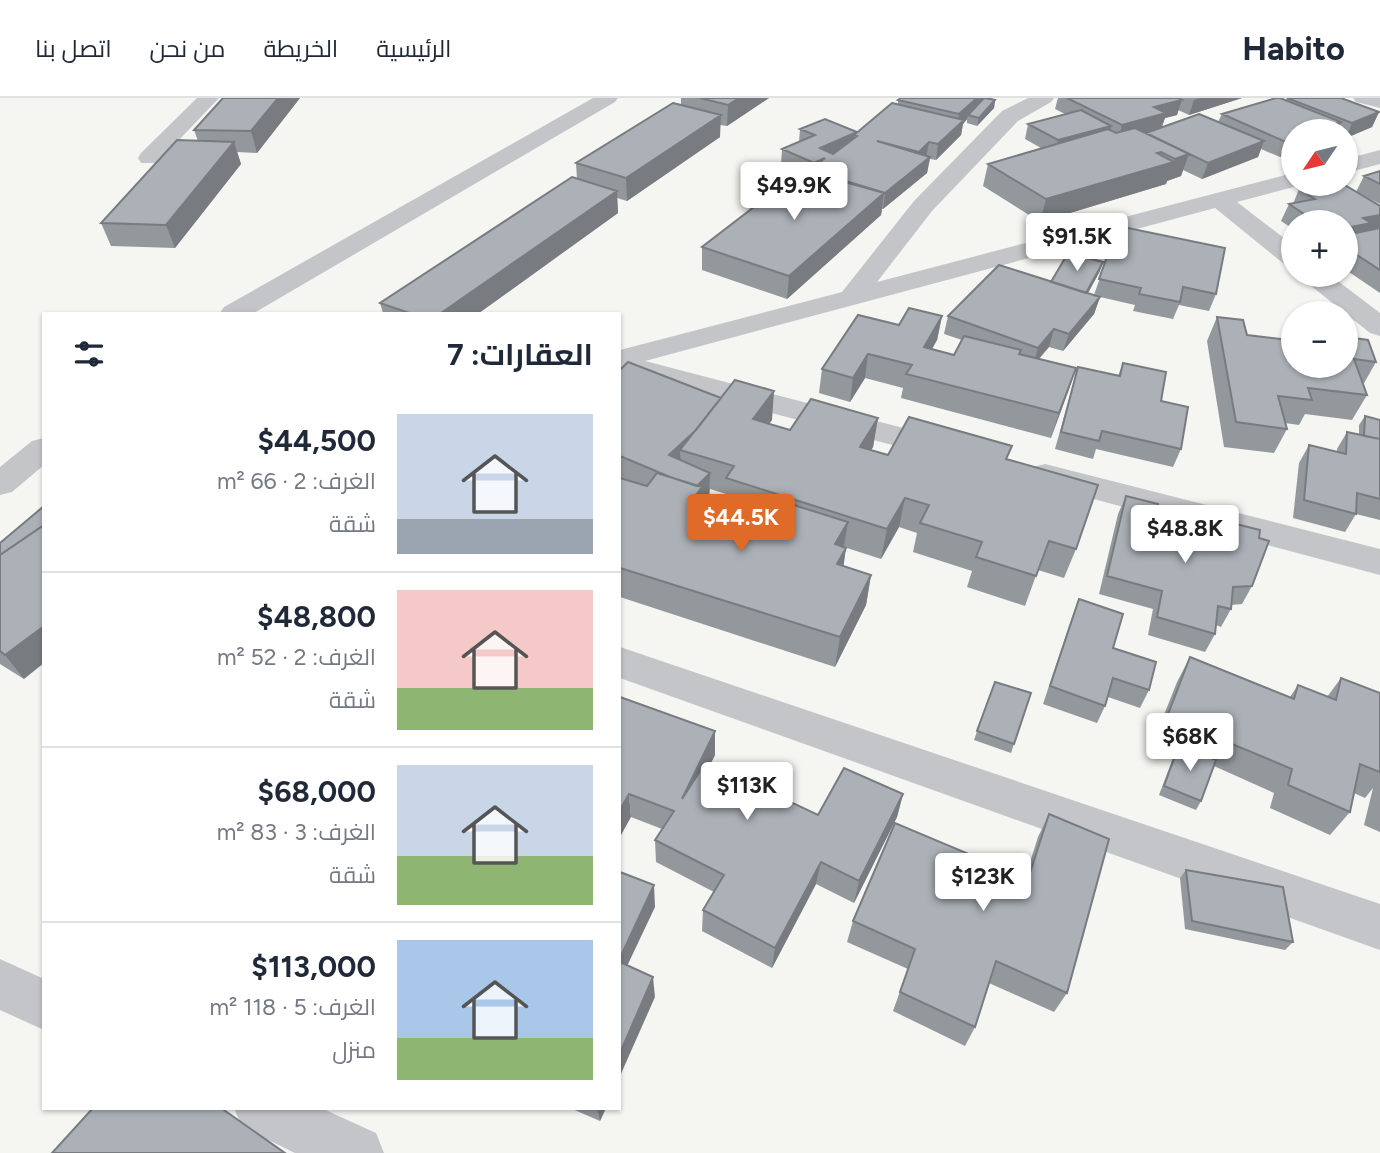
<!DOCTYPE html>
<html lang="ar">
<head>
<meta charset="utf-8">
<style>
  :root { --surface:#fff; --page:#f2f2f3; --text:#1f2937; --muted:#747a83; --line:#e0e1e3; --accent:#e06a27 }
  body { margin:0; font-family:Figtree,Cairo,sans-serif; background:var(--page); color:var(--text); direction:rtl; height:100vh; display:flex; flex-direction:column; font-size:26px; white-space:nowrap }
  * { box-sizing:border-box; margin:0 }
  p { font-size:23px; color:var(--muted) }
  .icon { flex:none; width:38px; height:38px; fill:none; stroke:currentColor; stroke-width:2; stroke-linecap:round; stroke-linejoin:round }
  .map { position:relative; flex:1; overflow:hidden; direction:ltr }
  .details { position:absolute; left:42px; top:214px; width:579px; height:798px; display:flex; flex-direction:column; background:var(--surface); border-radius:0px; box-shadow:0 2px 5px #0004; direction:rtl }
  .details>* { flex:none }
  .needle { width:46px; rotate:235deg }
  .tools { position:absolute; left:1281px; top:21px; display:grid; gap:14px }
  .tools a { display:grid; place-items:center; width:77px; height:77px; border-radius:50%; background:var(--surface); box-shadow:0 2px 5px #0004; font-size:35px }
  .price { position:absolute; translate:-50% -60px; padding:0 16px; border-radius:7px; background:#fff; color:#222; font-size:23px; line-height:46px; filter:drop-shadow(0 2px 4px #0008) }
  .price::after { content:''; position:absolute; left:50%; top:42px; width:21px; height:16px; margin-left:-10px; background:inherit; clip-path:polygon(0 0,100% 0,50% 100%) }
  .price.selected { background:var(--accent); color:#fff }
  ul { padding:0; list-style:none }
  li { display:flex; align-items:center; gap:21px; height:175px; padding:0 28px }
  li+li { border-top:2px solid var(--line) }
  li span { display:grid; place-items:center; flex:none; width:196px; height:140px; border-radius:0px; color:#555 }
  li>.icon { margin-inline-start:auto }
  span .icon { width:84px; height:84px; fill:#fffc; stroke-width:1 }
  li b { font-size:30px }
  h2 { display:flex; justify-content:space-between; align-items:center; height:84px; padding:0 28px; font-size:30px }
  header { display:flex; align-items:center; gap:42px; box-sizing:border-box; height:98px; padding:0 35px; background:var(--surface); border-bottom:2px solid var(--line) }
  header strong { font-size:33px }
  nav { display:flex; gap:38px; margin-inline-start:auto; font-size:24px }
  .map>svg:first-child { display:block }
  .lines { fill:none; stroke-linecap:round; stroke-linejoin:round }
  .minor { fill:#c3c5c9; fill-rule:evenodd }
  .wall { fill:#93989d; fill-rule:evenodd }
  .shaded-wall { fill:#787c80 }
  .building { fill:#abb1b7; stroke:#787c80; stroke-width:2 }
</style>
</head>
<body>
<header>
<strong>Habito</strong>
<nav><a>الرئيسية</a><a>الخريطة</a><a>من نحن</a><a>اتصل بنا</a></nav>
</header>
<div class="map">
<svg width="1380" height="1055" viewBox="0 0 1380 1055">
  <rect width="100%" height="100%" fill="#f5f5f1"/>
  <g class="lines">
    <!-- minor -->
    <path class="minor" d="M197 0H219L157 65H141L138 60 141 55Z
      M593 0H618L615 4 254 215H220L224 209Z
      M1028 0H1054L1051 4 1018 23 932 113 877 184 1293 75V86L1301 87 1237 104 1293 147V168L1284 166 1215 110 645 263 961 345 965 352 961 359 949 362 620 275V252L842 194 914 103 1002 13Z
      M1353 0H1380V10L1356 4Z
      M1380 52V66L1346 75V61Z
      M1301 177H1330L1380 215V238L1370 235 1305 183Z
      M44 340V367L12 394 0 397V369L32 343Z
      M1045 366 1380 451V477L1033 385 1028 377 1033 369Z
      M620 549 1380 806V852L620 580Z
      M0 861 44 881V932L0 912Z
      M234 1010H321L376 1035 384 1055H295L242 1029Z"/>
  </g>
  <!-- wall -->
  <path class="wall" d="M223 0H300L257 55 237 54 241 66 175 150 111 148 101 125 198 43 194 32Z
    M681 0H769L727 28 720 27V39L627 103 617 100 618 115 479 215H383L380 205 577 81 576 65 681 7Z
    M901 0H993L992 1 995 2 994 10 977 28 967 25V21L963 26 961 37 936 62 930 61 927 75 883 111H882L881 117 787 201 702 172V149L798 75 781 67 782 51 799 44 800 31 857 35 898 6V2Z
    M1058 0H1242L1189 17 1178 12 1177 17 1165 20 1162 29 1218 24 1222 16 1286 2 1287 0 1379 14 1372 29 1346 40V33H1293V54L1280 59 1261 51 1258 59 1202 81 1183 72 1181 78 1167 83 1166 86 1040 124 983 88 988 66 1041 50 1025 41 1028 26 1065 16 1055 11Z
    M1380 73V106L1356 94 1364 78Z
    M1299 91 1380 108V195L1346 172V124H1293V131L1281 123 1289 106H1293Z
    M1118 128 1216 196 1209 213 1179 207 1173 221 1133 213 1135 207 1100 199 1094 216 1063 253 1049 249 1039 261 1076 270 1051 340 901 300 903 290 865 280 850 304 819 295 822 271 899 227 942 218 937 242 932 251 954 257 962 242 944 236 948 218 1051 184 1100 173 1088 195 1094 197Z
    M1217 219 1247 237 1282 241 1286 232 1346 239 1376 264 1363 287 1367 297 1352 322 1305 316 1299 327 1285 325 1287 331 1274 355 1224 349 1207 243Z
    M1123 265 1161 303 1181 351 1173 369 1096 351 1093 361 1055 351 1078 269 1118 278Z
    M620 272 721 300 772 322 769 326 790 332 878 320 873 349 871 352 888 357 1008 361 1076 451 1064 480 1038 472 1025 508 967 489 972 473 913 454 917 435 899 429 881 461 844 449 846 450 843 468 871 477 866 507 835 569 620 499ZM710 391 726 396 725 409 738 414 725 433 721 432 722 414 702 408 709 400Z
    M1365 318 1380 322V422L1356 416 1345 434 1293 420 1299 365 1309 347 1337 354V351L1347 334 1359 336V327Z
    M1126 398 1153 431 1214 448 1215 441 1224 423 1252 488 1242 506 1231 507V511L1221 529 1216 527 1215 536 1205 554 1148 537 1153 511 1099 496 1118 416Z
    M0 445 24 581 0 566Z
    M1079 501 1113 550 1149 592 1140 610 1108 599 1105 608 1097 625 1043 606 1072 519Z
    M1190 559 1290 599 1298 587 1327 599 1341 580 1380 595V734L1364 727 1373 690 1365 700 1354 695 1350 714 1330 737 1270 710 1274 695 1214 668 1201 703 1196 712 1159 697 1176 652 1154 642 1177 584Z
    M995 584 1014 646 1011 655 974 642Z
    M620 599 715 657 710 666 818 717 903 696 897 719 854 805 816 786 772 870 702 833 703 812 714 794 656 764 655 742 662 731 631 719Z
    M1049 716 1067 895 1054 914 989 885 975 929 965 948 893 913 908 871 847 844 853 823 1025 780 1038 739Z
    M1186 772 1293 844 1285 852 1185 831 1180 780Z
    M570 1010H606L600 1023Z"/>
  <!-- shaded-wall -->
  <path class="shaded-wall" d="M278 0H300L257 55 251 33Z
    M739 0H769L727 28 728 7Z
    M977 0H987V4L968 17 967 21 963 26 961 37 936 62 938 46 957 28 959 16Z
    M1200 0H1242L1189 17 1194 2Z
    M995 2 994 10 977 28 979 20Z
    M1182 2 1177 17 1165 20 1161 30 1118 43 1122 27 1154 9Z
    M1379 14 1372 29 1346 40 1352 25Z
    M721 17 720 39 627 103 626 80Z
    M1341 24 1337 33H1315Z
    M1111 28 1107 44 1054 58 1058 42Z
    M857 34 854 37 852 51 813 73 814 65 820 50Z
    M1293 41V54L1280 59 1286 44Z
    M1264 43 1258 59 1202 81 1208 65Z
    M234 44 241 66 175 150 166 127Z
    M929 44 926 60 916 69 919 54Z
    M1161 54 1156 69 1174 64 1166 86 1040 124 1046 101Z
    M1189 56 1181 78 1167 83 1175 61Z
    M930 59 927 75 883 111 885 95Z
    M617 93 618 115 479 215H441Z
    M884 95 881 117 787 201 789 178Z
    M1380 117V132L1346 145V130L1363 120Z
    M1103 164 1100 173 1083 204 1086 195Z
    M1100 199 1094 216 1063 253 1069 236Z
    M942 218 937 242 919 273 924 249Z
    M1054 231 1049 249 1033 267 1038 250Z
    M868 256 865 280 850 304 853 280Z
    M1076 270 1068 294 1051 340 1059 315Z
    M774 293 772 322 751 350 753 321Z
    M710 318 680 352 681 371 669 357Z
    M878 320 873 349 856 378 860 349Z
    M710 375 709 400 702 408 691 404 695 390Z
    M905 400 899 429 881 461 887 431Z
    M722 414 721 444 711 429Z
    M848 424 843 453 835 446Z
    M846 450 842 479 837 466Z
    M871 477 866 507 835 569 840 539Z
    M44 528V565L24 581 5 557Z
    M715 633V657L682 724V701Z
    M629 696 631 719 620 739V712Z
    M903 696 897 719 854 805 859 783Z
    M821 764 816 786 772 870 775 850Z
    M654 787 655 809 620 883V860Z
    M653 879 655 899 620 978V955Z
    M597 1010H606L600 1023Z"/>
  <!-- building -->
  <path class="building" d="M223 0H278L251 33 194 32Z
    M700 0H739L728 7Z
    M901 0H977L959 16 898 2Z
    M984 0 995 2 979 20 968 17Z
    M1067 0H1178L1182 2 1154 9 1166 15 1122 27Z
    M1276 0H1280L1341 24 1315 33H1293V41L1286 44 1222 16Z
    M1287 0H1341L1379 14 1352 25Z
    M673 5 721 17 626 80 576 65Z
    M892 5 964 22 938 46 929 44 919 54 877 43 930 59 885 95 810 72 825 60 814 65 782 51 815 37 800 31 825 21 857 34 820 50 833 56 857 38 854 37Z
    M1081 12 1111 28 1058 42 1028 26Z
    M1199 16 1264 43 1208 65 1146 35Z
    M1135 30 1189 56 1175 61 1161 54 1157 55 1174 64 1046 101 988 66 1108 31 1116 35Z
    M177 42 234 44 166 127 101 125Z
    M802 72 884 95 789 178 702 149Z
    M1380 73V86L1364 78Z
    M572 79 617 93 441 215H409L380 205Z
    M1330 86H1343L1380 108V117L1363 120 1371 125 1346 130V124H1316L1289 106 1315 101 1299 91Z
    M1118 128 1225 150 1216 196 1183 189 1180 204 1139 196 1141 190 1099 181Z
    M1380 130V172L1346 150V137Z
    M1068 155 1103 164 1086 195 1051 184Z
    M999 167 1100 199 1069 236 1054 231 1038 250 948 218Z
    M909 210 942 218 924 249 954 257 964 238 1021 252 1019 256 1076 270 1059 315 906 276 912 267 868 256 853 280 822 271 858 217 899 227Z
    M1217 219 1243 222 1247 237 1289 242 1286 232 1293 233V268H1346V239L1368 242 1376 264 1354 261 1367 297 1308 290 1312 302 1278 298 1287 331 1236 324Z
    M628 264 721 300 696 332 669 357 710 375 697 388 670 379 620 358V272Z
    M1123 265 1166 274 1161 303 1188 309 1181 351 1102 333 1099 343 1061 334 1078 269 1120 278Z
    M735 282 774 293 753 321 790 332 811 301 878 320 860 349 888 357 909 319 1012 348 1006 361 1098 387 1076 451 1049 443 1036 478 976 459 982 444 920 425 929 407 905 400 887 431 726 380 734 368 680 352Z
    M1365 318 1380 322V341L1364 338Z
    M1347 334 1380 341V401L1357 395 1356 416 1304 402 1309 347 1346 356Z
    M657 375 702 389 691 404 722 414 711 429 725 433 745 403 778 413 784 404 848 424 835 446 846 450 837 466 871 477 840 539 620 470V380L647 388Z
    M1126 398 1158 406 1153 431 1220 449 1224 423 1260 432 1259 440 1269 443 1252 488 1233 489 1231 511 1218 508 1215 536 1157 519 1162 493 1107 478Z
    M44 408V427L0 457V445Z
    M44 427V528L5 557 0 553V457Z
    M1079 501 1123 516 1113 550 1156 564 1149 592 1113 580 1105 608 1050 588Z
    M1190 559 1294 601 1298 587 1336 602 1341 580 1380 595V674L1360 666 1350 714 1288 687 1292 671 1167 619Z
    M995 584 1031 595 1014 646 977 633Z
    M620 599 715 633 682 701 706 664 818 717 844 670 903 696 859 783 821 764 775 850 703 812 724 777 655 742 674 713 629 696 620 712Z
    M1179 647 1216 662 1201 703 1164 688Z
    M1049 716 1109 741 1067 895 996 863 975 929 900 894 915 851 853 823 895 725 1028 781Z
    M1186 772 1283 789 1293 844 1192 823Z
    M620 774 654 787 620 860Z
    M620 864 653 879 620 955Z
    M93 1010H221L285 1055H52Z"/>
</svg>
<div class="tools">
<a><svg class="needle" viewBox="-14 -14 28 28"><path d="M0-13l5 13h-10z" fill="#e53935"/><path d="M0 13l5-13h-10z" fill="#747a83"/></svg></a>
<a>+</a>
<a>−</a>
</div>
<b class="price" style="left:794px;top:124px">$49.9K</b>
<b class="price" style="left:1077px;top:175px">$91.5K</b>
<b class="price selected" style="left:741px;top:456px">$44.5K</b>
<b class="price" style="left:1185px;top:467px">$48.8K</b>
<b class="price" style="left:1190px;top:675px">$68K</b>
<b class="price" style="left:747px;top:724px">$113K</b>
<b class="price" style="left:983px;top:815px">$123K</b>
<section class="details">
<h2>العقارات: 7<svg class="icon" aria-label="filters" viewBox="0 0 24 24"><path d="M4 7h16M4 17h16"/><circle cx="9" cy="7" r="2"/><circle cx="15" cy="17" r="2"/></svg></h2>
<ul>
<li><span style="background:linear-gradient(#c9d6e8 75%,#9aa5b1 0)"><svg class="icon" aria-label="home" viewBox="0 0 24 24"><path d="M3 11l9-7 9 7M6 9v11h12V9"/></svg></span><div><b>$44,500</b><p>الغرف: 2 · 66 m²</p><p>شقة</p></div></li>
<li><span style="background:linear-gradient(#f6c9c9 70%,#8fb573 0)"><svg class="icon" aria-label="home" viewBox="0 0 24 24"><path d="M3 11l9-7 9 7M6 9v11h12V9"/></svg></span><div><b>$48,800</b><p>الغرف: 2 · 52 m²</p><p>شقة</p></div></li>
<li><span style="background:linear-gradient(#c9d6e8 65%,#8fb573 0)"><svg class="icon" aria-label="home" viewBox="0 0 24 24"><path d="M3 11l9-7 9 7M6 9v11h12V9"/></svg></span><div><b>$68,000</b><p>الغرف: 3 · 83 m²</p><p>شقة</p></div></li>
<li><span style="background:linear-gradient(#a9c7e8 70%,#8fb573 0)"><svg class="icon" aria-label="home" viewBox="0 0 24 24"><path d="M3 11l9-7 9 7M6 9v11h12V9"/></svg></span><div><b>$113,000</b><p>الغرف: 5 · 118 m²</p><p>منزل</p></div></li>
</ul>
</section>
</div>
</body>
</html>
